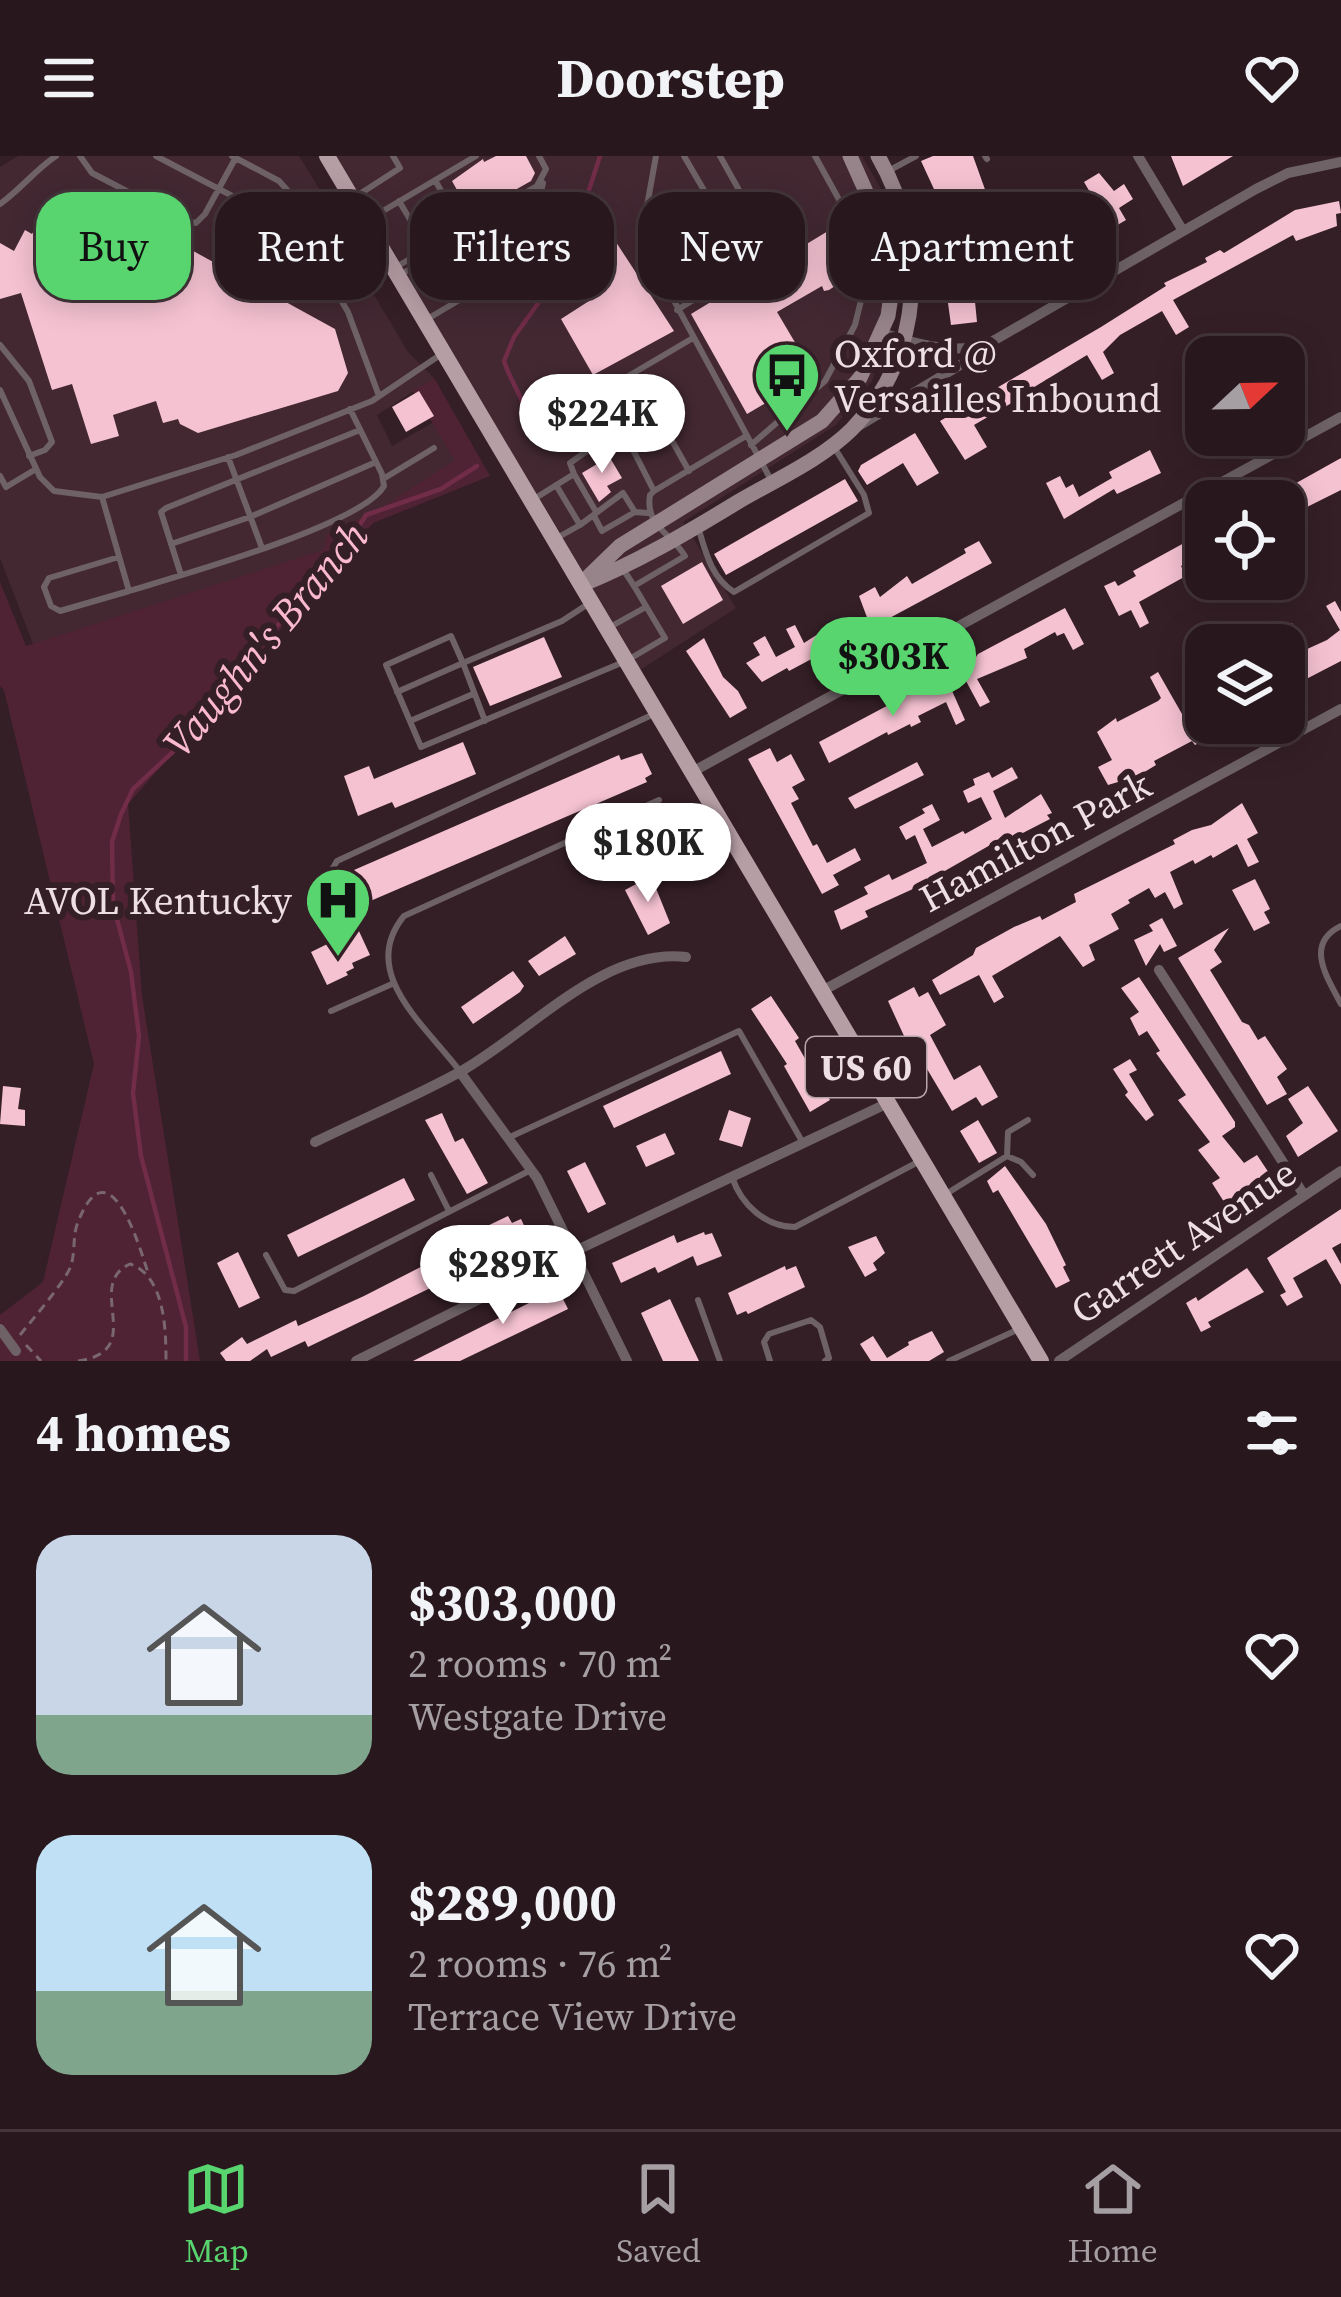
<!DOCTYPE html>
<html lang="en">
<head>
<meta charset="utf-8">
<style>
  :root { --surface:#28171d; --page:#302026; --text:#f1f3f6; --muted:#a59fa4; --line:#44363b; --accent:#59d56f }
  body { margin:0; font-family:"Source Serif 4",serif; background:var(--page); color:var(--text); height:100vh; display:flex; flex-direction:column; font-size:45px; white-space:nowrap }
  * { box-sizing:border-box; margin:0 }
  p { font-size:39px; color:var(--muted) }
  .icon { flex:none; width:66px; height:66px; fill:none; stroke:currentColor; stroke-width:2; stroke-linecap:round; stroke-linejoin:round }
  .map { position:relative; height:1205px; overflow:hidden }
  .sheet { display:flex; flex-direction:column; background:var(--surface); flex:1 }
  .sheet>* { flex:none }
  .hud { position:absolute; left:36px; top:36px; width:1269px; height:108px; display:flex; gap:24px }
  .needle { width:78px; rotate:68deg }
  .controls { position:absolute; left:1185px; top:180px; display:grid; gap:24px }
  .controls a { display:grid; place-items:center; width:120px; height:120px; border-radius:24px; background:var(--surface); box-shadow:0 6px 30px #0003,0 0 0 3px var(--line); font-size:60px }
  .price { position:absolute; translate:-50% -102px; padding:0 27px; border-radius:42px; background:#fff; color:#222; font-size:39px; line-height:78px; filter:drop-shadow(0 3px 6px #0008) }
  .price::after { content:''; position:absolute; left:50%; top:72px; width:36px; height:27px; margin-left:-18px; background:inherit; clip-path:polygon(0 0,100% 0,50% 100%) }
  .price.on { background:var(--accent); color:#111 }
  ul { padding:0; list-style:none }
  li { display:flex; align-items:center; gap:36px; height:300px; padding:0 36px }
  li span { display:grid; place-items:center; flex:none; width:336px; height:240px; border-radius:36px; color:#555 }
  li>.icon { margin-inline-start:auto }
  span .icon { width:144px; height:144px; fill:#fffc; stroke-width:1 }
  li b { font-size:51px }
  h2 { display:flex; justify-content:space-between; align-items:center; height:144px; padding:0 36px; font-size:51px }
  .chip { padding:0 42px; border-radius:36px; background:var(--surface); box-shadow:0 6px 30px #0003,0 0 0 3px var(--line); font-size:42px; line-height:108px }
  .chip.on { background:var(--accent); color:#111 }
  header { display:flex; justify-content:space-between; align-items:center; height:156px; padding:0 36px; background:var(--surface); font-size:54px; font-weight:700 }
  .dock { display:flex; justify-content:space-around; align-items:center; height:168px; border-top:3px solid var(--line); background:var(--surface); font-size:33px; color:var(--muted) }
  .dock a { display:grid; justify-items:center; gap:6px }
  .dock .on { color:var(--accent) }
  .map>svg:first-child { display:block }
  .built { fill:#432832 }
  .green { fill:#4f2334 }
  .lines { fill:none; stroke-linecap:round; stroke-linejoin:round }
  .stream { stroke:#712c48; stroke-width:4.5 }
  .building { fill:#f5c2d2 }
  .path { stroke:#7a676e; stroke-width:3; stroke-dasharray:9 6; stroke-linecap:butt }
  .lane { stroke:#6e6266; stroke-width:6 }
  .street { stroke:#6e6266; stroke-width:10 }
  .secondary { stroke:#96848a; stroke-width:15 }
  .primary { stroke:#b69ea5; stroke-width:16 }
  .labels { text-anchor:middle; stroke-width:12; stroke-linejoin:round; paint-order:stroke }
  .shield { fill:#351f27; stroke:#b6a5ab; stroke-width:3 }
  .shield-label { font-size:36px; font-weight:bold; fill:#eedfe4 }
  .poi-label { font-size:39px; fill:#eedfe4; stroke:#351f27; text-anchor:start }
  .street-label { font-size:39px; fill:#eedfe4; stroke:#351f27 }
  .water-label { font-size:42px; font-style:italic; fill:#fab9cf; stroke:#351f27 }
</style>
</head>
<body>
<header><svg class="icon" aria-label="menu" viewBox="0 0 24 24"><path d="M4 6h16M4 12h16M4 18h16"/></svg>Doorstep<svg class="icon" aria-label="heart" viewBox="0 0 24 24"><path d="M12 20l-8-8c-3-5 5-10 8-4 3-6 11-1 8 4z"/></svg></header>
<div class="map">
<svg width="1341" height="1205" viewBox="0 0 1341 1205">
  <rect width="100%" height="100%" fill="#351f27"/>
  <!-- built -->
  <path class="built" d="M18 0H299L356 92 370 132 408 196 434 222 377 259 392 290 434 266 460 310 324 394 33 488 0 402V11Z
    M325 0H862L885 40 902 139 872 225 836 269 683 366 736 452 634 518Z"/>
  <!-- green -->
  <path class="green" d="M434 222 490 320 373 367 128 648 142 840 200 1205H0V1159L43 1126 94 908 4 534 0 530V426L26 490 323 394 327 379 381 352 455 304 413 235Z"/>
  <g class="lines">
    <!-- stream -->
    <path class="stream" d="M530 279C531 252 512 230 504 205L514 181 564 111 600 0
      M186 1205V1171L141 1000 133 937 139 880 131 816 113 748 112 686 121 658 133 633 204 567 249 503 349 386 366 359 441 333 477 310"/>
  </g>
  <!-- building -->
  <path class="building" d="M496 0H526L535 17 531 25 471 59 452 25 483 3 484 6Z
    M933 0H973L992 53 939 70 932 46 939 44 921 5Z
    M1171 0H1233L1183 30Z
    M1099 17 1114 35 1124 28 1133 43 1119 52 1126 64 1032 119 1021 95 1050 79 1053 84 1101 55 1084 26Z
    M54 39 117 74 126 58 335 173 348 217 338 235 198 277 180 268 178 263 163 267 156 245 113 259 119 280 91 288 72 228 52 234 21 137 0 143V87L14 95 25 74 32 78Z
    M1339 45 1341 57 1336 58 1337 70 1296 85 1293 79 1173 144 1189 171 1176 179 1162 155 1120 179 1103 196 1114 217 1102 224 1087 199 1026 236 1036 254 1024 261 1015 245 974 269 987 291 965 304 940 265 1101 171 1166 130 1164 127 1207 106 1205 102 1220 94 1224 97 1295 54Z
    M482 70 500 100 467 120 450 92Z
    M833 72 856 116 829 134 824 135 822 130 777 156 806 205 812 202 818 212 806 223 808 230 784 243 781 238 747 258 691 158Z
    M602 81 614 83 674 175 593 219 561 163 589 145 574 121 595 109 589 98 600 91Z
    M996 81 999 106 975 109 976 115H972L977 166 951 169 940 88Z
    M419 235 434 260 406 276 392 251Z
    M915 277 939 317 917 330 903 307 867 329 858 315 861 309Z
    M1150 294 1161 317 1117 338 1114 333 1064 363 1046 327 1060 320 1066 332 1073 328 1079 341 1112 322 1109 316Z
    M606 295 622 322 607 330 611 336 599 346 582 317 597 308 594 302Z
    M1341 302V334L1295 357 1300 367 1287 374 1284 358 1292 354 1282 335Z
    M845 323 858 345 726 419 714 398Z
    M1206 375V396L1181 410 1186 420 1139 446 1149 467 1140 472 1131 454 1119 460 1104 430 1115 425 1118 430 1136 420 1133 415Z
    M979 385 992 407 871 472 859 440 875 431 880 441 907 420 912 428 966 397 964 393Z
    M702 406 723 444 683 468 661 430Z
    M1335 445 1341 456V505L1287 533 1284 493 1292 488 1284 472 1292 467 1305 494 1327 484 1340 474 1326 450Z
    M1065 452 1084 488 1073 494 1064 477 1057 480 1055 476 1024 493 1027 502 977 523 990 546 980 551 959 512 974 504 978 498Z
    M840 464 849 483 789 515 787 512 762 526 746 507 760 499 753 487 765 480 776 501 795 491 786 473 795 469 804 487Z
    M544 481 562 521 490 550 473 511Z
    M704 482 723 521 738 535 747 552 730 562 686 495Z
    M1158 516 1186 565 1206 555V567H1225L1205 578 1206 583 1195 589 1192 585 1154 605 1156 609 1138 620 1108 629 1098 611 1112 604 1097 576 1116 562 1117 566 1158 545 1161 542 1150 521Z
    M945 519 965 564 956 569 946 546 918 560 921 566 911 571 910 568 888 579 887 576 829 607 819 586Z
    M463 586 476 618 395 652 392 646 358 660 344 620 369 610 374 623Z
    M770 592 777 606 791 598 805 624 792 631 799 643 791 647 813 690 817 688 827 707 855 692 861 704 833 719 839 729 822 738 748 603Z
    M642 597 652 618 645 622 647 626 368 746 354 714 619 599 621 604Z
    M917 606 924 619 855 653 848 642Z
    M1012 611 1018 622 993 635 1005 662 1041 638 1052 657 1047 659 1050 663 1011 683 1009 680 992 688 915 732 865 755 868 761 841 774 834 755 868 738 864 731 889 718 892 724 927 707 915 679 906 684 899 671 925 657 922 653 932 648 940 664 923 673 932 691 963 675 965 678 992 663 981 641 968 647 963 635 975 629 973 623 989 616 992 622Z
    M1242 647 1258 677 1247 683 1259 706 1248 711 1237 688 1213 702 1211 699 1195 708 1193 704 1170 716 1183 748 1174 753 1165 736 1155 742 1149 732 1128 744 1130 747 1111 758 1119 773 1089 789 1095 804 1083 811 1060 780 992 820 1004 841 994 847 979 819 940 839 932 824 973 799 976 792 1014 771 1040 760 1042 764 1076 746 1074 738 1175 688 1173 684 1192 674 1211 669Z
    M651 720 670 767 648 779 625 734Z
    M1255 723 1270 753 1264 756 1270 767 1254 775 1232 734Z
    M1162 762 1177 790 1164 796 1160 788 1146 810 1134 784 1153 775 1149 769Z
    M1229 772 1214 794 1222 806 1210 814 1242 866 1249 869 1258 884 1265 880 1287 913 1277 921 1287 938 1267 949 1178 802Z
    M358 773 370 799 352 807 354 812 346 816 348 819 327 829 311 796Z
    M565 780 576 798 539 820 528 805Z
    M513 815 524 830 520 836 473 868 461 851Z
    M1139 821 1235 966V971L1222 980 1244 1007 1257 999 1271 1020 1272 1025 1259 1033 1257 1029 1226 1049 1212 1027 1220 1022 1198 994 1210 986 1178 944 1186 939 1156 897 1160 895 1147 875 1139 880 1130 862 1139 856 1121 832Z
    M914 831 919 841 928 836 946 869 930 879 954 924 980 909 998 941 982 950 976 941 952 955 914 891 910 893 888 845Z
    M771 840 799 882 795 885 811 913 816 910 826 928 822 930 830 944 810 956 784 910 787 908 751 853Z
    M721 895 731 918 614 972 603 950Z
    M1130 903 1137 914 1129 918 1154 959 1146 965 1125 939 1128 936 1113 913Z
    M3 930 21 932 18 953 25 954V970L0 968Z
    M1308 930 1338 975 1298 1001 1286 980 1303 967 1288 943Z
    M729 954 751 962 742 991 719 984Z
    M442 957 455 986 463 982 488 1027 467 1038 425 964Z
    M978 964 997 997 979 1007 960 975Z
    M665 977 675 998 646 1011 636 990Z
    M585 1006 606 1048 588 1057 567 1015Z
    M1005 1010 1046 1068 1066 1109 1063 1111 1070 1125 1056 1132 998 1034 993 1037 987 1025Z
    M404 1022 415 1044 298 1101 287 1079Z
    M1341 1053V1087L1332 1092 1341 1108V1129L1326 1103 1293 1122 1303 1141 1287 1150 1280 1139 1286 1136 1267 1102Z
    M508 1060 512 1067 521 1063 531 1084 475 1114 474 1111 308 1191 305 1185 271 1201 267 1193 250 1205H226L220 1197 242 1181 247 1188 296 1164 298 1170 364 1140 454 1094 451 1087 463 1082 466 1090 486 1079 483 1072Z
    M704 1076 705 1079 712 1077 722 1100 697 1110 693 1100 658 1117 655 1111 621 1127 612 1107 674 1079 677 1087Z
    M876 1080 885 1097 873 1107 877 1114 865 1121 848 1091Z
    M238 1096 260 1142 239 1152 217 1107Z
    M785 1110 786 1114 796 1110 805 1131 748 1158 746 1155 737 1159 728 1137Z
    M1247 1112 1264 1136 1208 1166 1211 1171 1201 1176 1186 1147 1196 1141 1198 1145Z
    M555 1127 568 1153 460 1205H413L529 1147 526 1141Z
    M670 1143 689 1184 699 1205H663L641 1157Z
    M932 1175 944 1196 929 1205H871L860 1188 873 1180 887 1202 909 1189 908 1186Z"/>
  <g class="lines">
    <!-- path -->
    <path class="path" d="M20 1179C32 1164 63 1128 70 1112 76 1097 72 1080 78 1066 109 987 139 1088 149 1120
      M26 1189 41 1205
      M78 1205C149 1195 83 1129 130 1108 165 1120 166 1174 166 1205"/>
    <!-- lane -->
    <path class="lane" d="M80 0 92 17 184 65 196 67 205 58 235 3
      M156 0 301 76
      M232 0 279 25 289 36 301 76 348 156 379 240
      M656 0 645 61V91L771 324
      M684 0 748 110
      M985 0 987 3
      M890 14 916 0
      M435 24 462 72
      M355 41 400 12 393 0
      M399 45 427 92
      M0 48C21 33 35 14 56 0
      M847 58 893 37
      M366 65 476 0
      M218 74 267 98 276 94 290 70
      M911 86 1001 67
      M396 111 537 30 546 13 539 0
      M402 117 438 102 461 143
      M677 154 773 95 720 0
      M429 162 461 143 494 132 508 118 534 65 543 27
      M693 182 603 235 654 335 746 280
      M0 189 29 225 52 286 45 294 29 300
      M634 217 689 315
      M0 234 40 321 54 335 102 341 236 299 372 245 443 197
      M751 289 825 225 855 169 866 124 847 58 815 0
      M228 301 262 392
      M574 318 570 307 587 295
      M0 320 6 331 36 313
      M383 323 434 292
      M102 341 129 435C178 420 362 369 384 330L382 318 350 253
      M534 343 574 318 595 354
      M594 360 602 375 635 356
      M580 369 623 337 635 356 648 357
      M699 374C706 398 712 422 734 436L869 357 864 339 834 291
      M555 383 580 369 556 329
      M171 388 250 361 376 306
      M119 401 49 422 44 431 51 450 60 455 129 435
      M623 413 634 430 685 400C670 376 645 370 650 339L654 335
      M181 419 161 356 166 352 360 274
      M588 448 562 465 463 507 451 480 386 509 421 591 626 505 665 482 634 430
      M610 471 646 451
      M397 536 463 507 485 565
      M410 565 473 538
      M349 753 333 712 337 705 654 558
      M1341 770C1304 788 1327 821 1341 848
      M331 855 392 828
      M459 914C424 868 358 816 404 760L659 644
      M510 981 739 875 803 987
      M1007 1000 1008 976 1028 964
      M431 1019 449 1055
      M732 1021C741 1048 765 1071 795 1071L918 1006
      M946 1038 1007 1000 1021 1006 1033 1019
      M266 1099 285 1134 294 1135 529 1015
      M698 1144 720 1205
      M770 1205 764 1186 769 1178 811 1164 820 1171 829 1202 825 1205
      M949 1205 1017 1174"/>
    <!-- street -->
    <path class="street" d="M1138 0 1183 75
      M882 177C917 188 949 198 986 189L1256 33 1288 17 1341 6
      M857 271 985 194
      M692 616 1341 261
      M1159 814 1304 1039
      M822 835 1341 553
      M460 916 537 1022 627 1205
      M315 986C362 963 412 942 458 917 529 878 601 792 686 801
      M0 1173 16 1195
      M356 1205 573 1096 888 947
      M1059 1205 1341 1015"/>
    <!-- secondary -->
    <path class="secondary" d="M587 422 620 390 822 265 860 222 888 160 893 125 884 76 850 0
      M581 429C636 407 685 378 736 347 773 325 821 304 852 273 925 199 928 87 878 0"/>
    <!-- primary -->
    <path class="primary" d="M327 0 1041 1205"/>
  </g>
  <!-- icons -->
  <defs>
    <symbol id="bus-pin" viewBox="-11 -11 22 30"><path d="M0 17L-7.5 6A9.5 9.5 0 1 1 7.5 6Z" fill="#59d56f" stroke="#351f27"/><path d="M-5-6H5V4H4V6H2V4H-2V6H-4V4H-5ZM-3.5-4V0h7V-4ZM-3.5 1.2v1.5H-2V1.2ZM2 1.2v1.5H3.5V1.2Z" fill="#111"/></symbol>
    <symbol id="hospital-pin" viewBox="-11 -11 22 30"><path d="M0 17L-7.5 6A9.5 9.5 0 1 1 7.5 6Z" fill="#59d56f" stroke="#351f27"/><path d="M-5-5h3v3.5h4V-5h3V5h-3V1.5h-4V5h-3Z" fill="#111"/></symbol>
  </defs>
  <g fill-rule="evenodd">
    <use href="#bus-pin" x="749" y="181" width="76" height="104"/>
    <use href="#hospital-pin" x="300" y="706" width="76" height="104"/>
  </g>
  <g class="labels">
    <!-- shield labels -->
    <rect class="shield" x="806" y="881" width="120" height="60" rx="9"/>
    <g class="shield-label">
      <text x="866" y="924">US 60</text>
    </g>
    <!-- poi labels -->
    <g class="poi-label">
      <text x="834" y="211">Oxford @<tspan x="834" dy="45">Versailles Inbound</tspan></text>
      <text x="292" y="758" text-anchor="end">AVOL Kentucky</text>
    </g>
    <!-- street labels -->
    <g class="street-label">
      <text transform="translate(1035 685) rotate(-28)" y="14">Hamilton Park</text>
      <text transform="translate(1183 1085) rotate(-34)" y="14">Garrett Avenue</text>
    </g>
    <!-- water labels -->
    <g class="water-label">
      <text transform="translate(265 483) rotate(-50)" y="15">Vaughn's Branch</text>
    </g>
  </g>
</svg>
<div class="controls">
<a><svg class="needle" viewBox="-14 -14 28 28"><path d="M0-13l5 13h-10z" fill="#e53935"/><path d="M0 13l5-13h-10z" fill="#a59fa4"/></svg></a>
<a><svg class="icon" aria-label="locate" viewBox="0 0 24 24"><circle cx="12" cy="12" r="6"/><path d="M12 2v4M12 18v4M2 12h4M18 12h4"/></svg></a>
<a><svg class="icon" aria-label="layers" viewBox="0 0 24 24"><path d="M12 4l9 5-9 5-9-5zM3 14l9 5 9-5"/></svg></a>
</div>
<b class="price" style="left:602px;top:320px">$224K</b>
<b class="price on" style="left:893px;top:563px">$303K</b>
<b class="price" style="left:648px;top:749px">$180K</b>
<b class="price" style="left:503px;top:1171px">$289K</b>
<div class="hud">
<a class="chip on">Buy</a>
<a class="chip">Rent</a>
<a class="chip">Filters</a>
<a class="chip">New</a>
<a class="chip">Apartment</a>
</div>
</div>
<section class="sheet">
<h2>4 homes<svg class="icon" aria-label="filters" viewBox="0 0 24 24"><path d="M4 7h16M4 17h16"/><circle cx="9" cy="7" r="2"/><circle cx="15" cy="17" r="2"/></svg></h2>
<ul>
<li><span style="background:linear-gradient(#c9d6e8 75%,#7fa58c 0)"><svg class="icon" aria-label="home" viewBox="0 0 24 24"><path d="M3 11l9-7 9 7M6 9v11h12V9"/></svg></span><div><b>$303,000</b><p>2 rooms · 70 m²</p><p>Westgate Drive</p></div><svg class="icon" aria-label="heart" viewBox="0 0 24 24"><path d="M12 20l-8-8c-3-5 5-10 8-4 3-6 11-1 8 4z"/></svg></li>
<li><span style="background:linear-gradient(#bfe0f5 65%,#7fa58c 0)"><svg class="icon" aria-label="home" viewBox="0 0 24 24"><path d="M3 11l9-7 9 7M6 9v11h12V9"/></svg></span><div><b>$289,000</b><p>2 rooms · 76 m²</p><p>Terrace View Drive</p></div><svg class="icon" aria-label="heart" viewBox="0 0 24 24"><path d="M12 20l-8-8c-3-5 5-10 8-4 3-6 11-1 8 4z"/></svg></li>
</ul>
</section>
<nav class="dock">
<a class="on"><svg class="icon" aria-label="map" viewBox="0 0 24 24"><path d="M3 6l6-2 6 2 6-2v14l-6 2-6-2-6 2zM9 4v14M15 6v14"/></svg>Map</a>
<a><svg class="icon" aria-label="saved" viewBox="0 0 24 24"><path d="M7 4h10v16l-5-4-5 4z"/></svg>Saved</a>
<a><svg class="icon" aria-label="home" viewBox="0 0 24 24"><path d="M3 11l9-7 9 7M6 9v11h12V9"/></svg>Home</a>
</nav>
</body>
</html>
